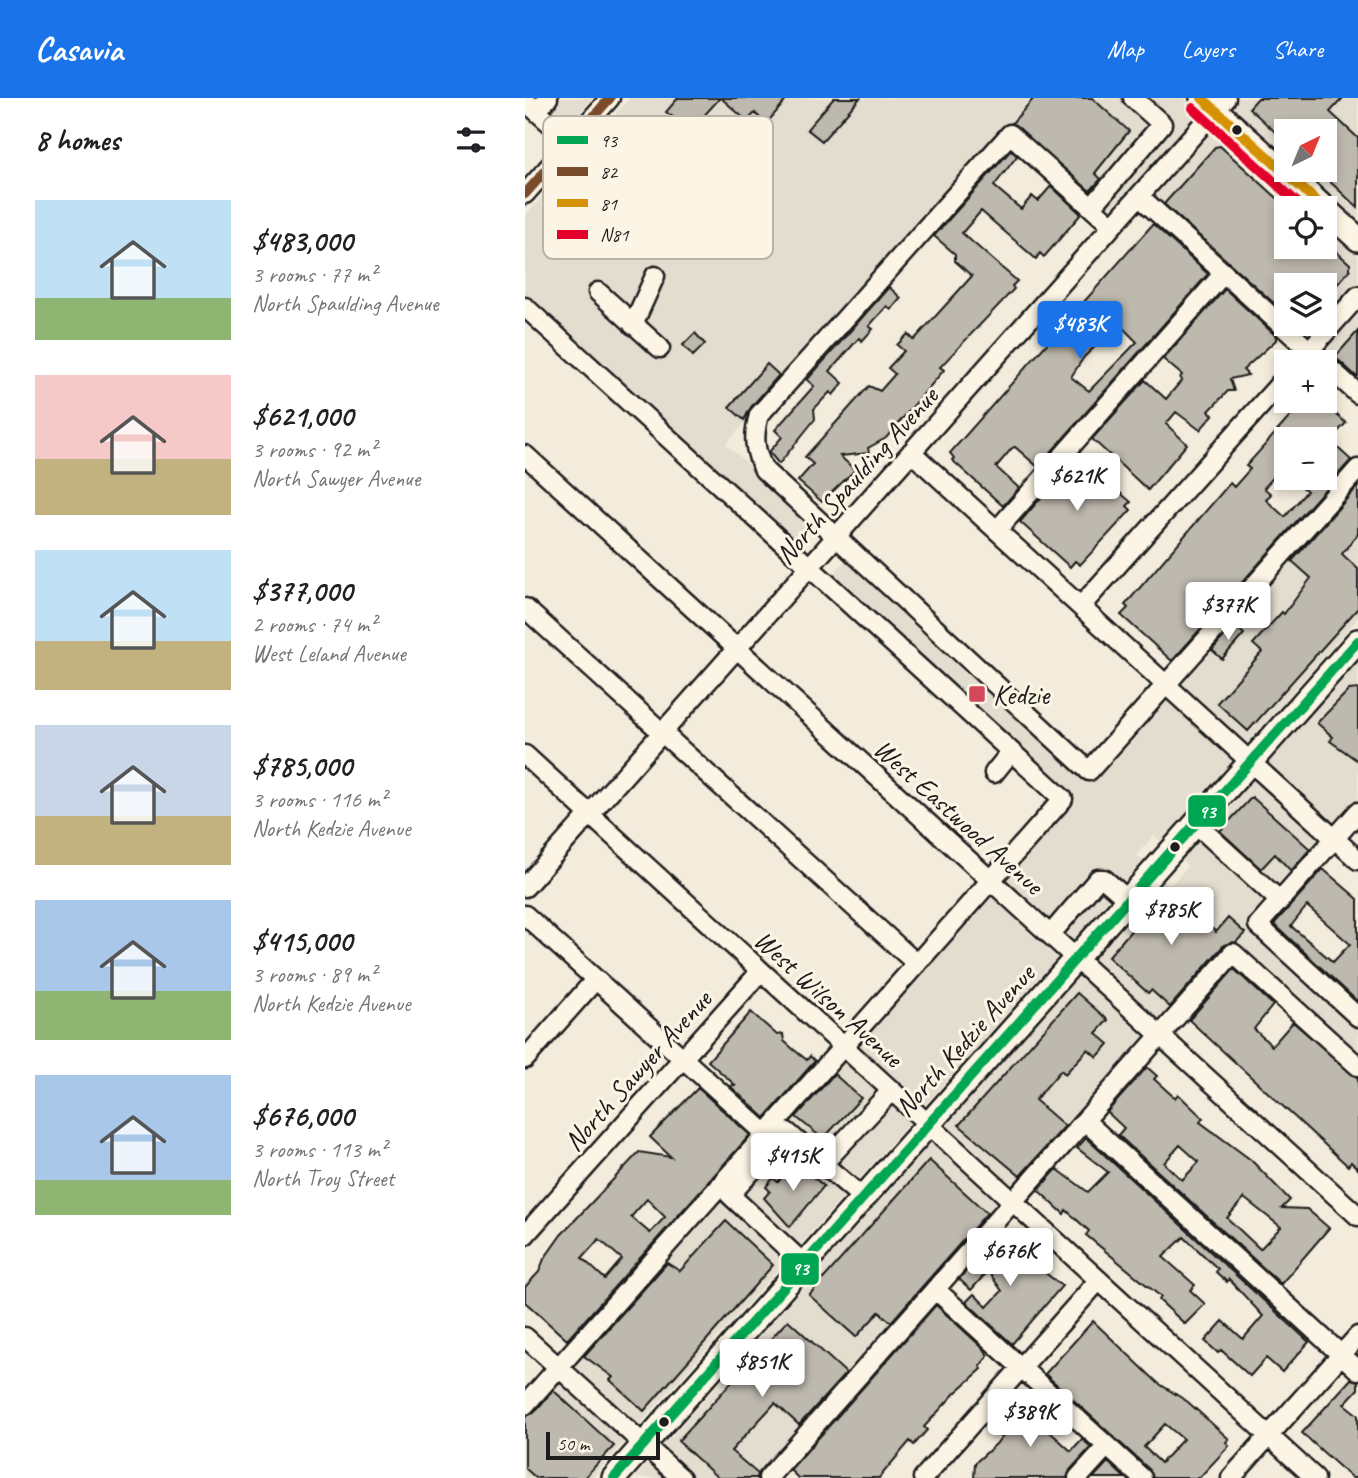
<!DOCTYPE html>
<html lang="en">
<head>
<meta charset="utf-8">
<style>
  :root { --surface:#fff; --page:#f6f6f6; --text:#202124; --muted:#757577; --accent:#1a73e8 }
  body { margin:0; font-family:Caveat,sans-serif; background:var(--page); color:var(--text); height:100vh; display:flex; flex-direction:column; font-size:26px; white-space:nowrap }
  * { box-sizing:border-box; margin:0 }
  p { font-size:23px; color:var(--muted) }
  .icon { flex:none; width:38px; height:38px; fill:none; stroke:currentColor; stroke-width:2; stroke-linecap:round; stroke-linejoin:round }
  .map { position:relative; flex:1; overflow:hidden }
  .panel { display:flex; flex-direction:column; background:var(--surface); width:525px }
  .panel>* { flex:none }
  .needle { width:46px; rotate:43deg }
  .tools { position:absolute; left:749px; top:21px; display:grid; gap:14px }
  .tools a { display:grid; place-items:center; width:63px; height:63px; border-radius:0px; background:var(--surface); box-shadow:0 4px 10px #0003; font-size:35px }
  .scale { position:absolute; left:21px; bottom:18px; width:114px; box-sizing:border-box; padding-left:7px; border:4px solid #1c1c1c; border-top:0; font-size:19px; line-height:24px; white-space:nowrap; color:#1c1c1c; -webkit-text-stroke:5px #fcf5e5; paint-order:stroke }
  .price { position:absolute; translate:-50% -60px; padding:0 16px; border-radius:7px; background:#fff; color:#222; font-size:23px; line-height:46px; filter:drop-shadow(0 2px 4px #0008) }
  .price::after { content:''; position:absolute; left:50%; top:42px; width:21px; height:16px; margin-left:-10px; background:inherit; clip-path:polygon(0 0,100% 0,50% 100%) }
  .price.selected { background:var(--accent); color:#fff }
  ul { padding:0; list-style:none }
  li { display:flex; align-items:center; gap:21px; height:175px; padding:0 35px }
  li span { display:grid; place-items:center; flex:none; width:196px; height:140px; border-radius:0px; color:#555 }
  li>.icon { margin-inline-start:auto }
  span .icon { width:84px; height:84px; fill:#fffc; stroke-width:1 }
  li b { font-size:30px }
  h2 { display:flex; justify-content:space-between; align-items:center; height:84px; padding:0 35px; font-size:30px }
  header { display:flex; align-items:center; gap:42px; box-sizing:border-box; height:98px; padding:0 35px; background:var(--accent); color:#fff }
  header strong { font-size:33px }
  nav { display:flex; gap:38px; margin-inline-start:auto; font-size:24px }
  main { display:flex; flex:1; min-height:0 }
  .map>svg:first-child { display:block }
  .built { fill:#e3ddcf; fill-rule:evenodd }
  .building { fill:#beb9ae; stroke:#1c1c1c; stroke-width:2; fill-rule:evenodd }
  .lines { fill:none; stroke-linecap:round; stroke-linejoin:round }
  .minor-casing { stroke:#1c1c1c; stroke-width:23 }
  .major-casing { stroke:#1c1c1c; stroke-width:28 }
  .minor { stroke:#fcf5e5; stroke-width:18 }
  .major { stroke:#fcf5e5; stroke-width:23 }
  .bus-1-casing { stroke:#fcf5e5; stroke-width:16 }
  .bus-2-casing { stroke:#fcf5e5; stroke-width:16 }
  .bus-3-casing { stroke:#fcf5e5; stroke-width:16 }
  .bus-4-casing { stroke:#fcf5e5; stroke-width:16 }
  .bus-1 { stroke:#00a651; stroke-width:10 }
  .bus-2 { stroke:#7a4b2a; stroke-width:10 }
  .bus-3 { stroke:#d69104; stroke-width:10 }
  .bus-4 { stroke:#e4002b; stroke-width:10 }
  .bus-dot { fill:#1c1c1c; stroke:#fcf5e5; stroke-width:2.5 }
  .poi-dot { fill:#d1495b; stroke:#fcf5e5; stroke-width:2.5 }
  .labels { text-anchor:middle; stroke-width:6; stroke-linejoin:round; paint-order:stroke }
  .street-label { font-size:28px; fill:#1c1c1c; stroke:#fcf5e5 }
  .poi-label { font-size:28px; fill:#1c1c1c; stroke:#fcf5e5; text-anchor:start }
  .key { fill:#fcf5e5; stroke:#b9b4a9; stroke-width:2 }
  .key-label { font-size:19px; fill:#1c1c1c }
  .line-badge { stroke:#fcf5e5; stroke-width:2.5 }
  .badge-label { font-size:19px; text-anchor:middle; font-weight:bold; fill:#fff }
</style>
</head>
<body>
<header>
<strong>Casavia</strong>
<nav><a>Map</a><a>Layers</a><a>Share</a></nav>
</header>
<main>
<section class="panel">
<h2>8 homes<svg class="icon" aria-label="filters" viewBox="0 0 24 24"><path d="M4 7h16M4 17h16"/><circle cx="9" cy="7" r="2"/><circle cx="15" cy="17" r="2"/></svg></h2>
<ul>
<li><span style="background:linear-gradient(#bfe0f5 70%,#8fb573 0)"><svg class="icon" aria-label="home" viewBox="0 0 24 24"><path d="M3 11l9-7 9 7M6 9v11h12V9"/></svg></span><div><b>$483,000</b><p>3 rooms · 77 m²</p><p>North Spaulding Avenue</p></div></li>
<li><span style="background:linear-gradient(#f6c9c9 60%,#c2b280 0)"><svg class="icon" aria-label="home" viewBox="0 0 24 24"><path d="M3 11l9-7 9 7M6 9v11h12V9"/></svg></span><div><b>$621,000</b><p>3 rooms · 92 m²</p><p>North Sawyer Avenue</p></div></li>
<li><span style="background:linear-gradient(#bfe0f5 65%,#c2b280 0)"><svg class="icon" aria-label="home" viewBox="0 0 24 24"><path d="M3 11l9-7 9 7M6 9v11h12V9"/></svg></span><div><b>$377,000</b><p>2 rooms · 74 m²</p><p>West Leland Avenue</p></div></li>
<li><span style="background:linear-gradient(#c9d6e8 65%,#c2b280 0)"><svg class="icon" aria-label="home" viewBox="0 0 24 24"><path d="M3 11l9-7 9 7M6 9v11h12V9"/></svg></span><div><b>$785,000</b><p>3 rooms · 116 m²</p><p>North Kedzie Avenue</p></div></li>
<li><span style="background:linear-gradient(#a9c7e8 65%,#8fb573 0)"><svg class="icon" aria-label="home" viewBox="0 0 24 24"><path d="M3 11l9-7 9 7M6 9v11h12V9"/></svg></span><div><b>$415,000</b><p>3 rooms · 89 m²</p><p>North Kedzie Avenue</p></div></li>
<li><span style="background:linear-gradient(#a9c7e8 75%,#8fb573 0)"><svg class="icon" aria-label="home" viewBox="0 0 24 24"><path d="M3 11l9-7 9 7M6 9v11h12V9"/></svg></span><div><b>$676,000</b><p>3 rooms · 113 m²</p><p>North Troy Street</p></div></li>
</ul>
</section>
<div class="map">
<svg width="833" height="1380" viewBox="0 0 833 1380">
  <rect width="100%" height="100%" fill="#f3ecdd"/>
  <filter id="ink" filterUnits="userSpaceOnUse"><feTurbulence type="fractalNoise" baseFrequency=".0143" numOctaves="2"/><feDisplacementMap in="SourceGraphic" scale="14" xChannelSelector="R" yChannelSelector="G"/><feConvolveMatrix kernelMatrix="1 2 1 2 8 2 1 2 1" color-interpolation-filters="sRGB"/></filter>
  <g filter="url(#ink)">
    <!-- built -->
    <path class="built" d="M10 0H68L42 29Z
      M105 0H658L780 110H761V149H800V128L833 158V293L608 92 585 119 485 28 201 346 290 428 270 449 0 199V118ZM761 187H800V226H761Z
      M699 0H833V122L778 72H800V33H761V57Z
      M833 375V520L636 743 629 738 623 744 612 757 618 763 561 827 562 833 525 874 518 875 67 1380H0V1309L543 696 305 480 323 459 561 676Z
      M833 561V715L731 830 833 923V960L713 850 240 1380H110L539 894V889L578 845H584L639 783 645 788 663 768 657 762Z"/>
    <!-- building -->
    <path class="building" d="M153 0H195L166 32 141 14Z
      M196 0H263L241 26 230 15 222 23Z
      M309 0H335L297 43 282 31Z
      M509 0H567L604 33 570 75 576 81 565 93 487 25Z
      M733 0H818L805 14 833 40V110L800 79V33H761V44L724 10Z
      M695 48 761 108V149H806L825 166V172L800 200V187H761V216L639 106 690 49Z
      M486 52 492 58 469 88 496 111 507 98 513 103 526 88 556 116 519 159 515 155 511 161 456 113 437 135 492 183 487 188 489 191 415 269 419 272 361 340 343 350 344 355 315 358 330 372 297 404 273 383 288 366 280 359 344 288 355 293 370 276 363 270 379 253 372 247 383 236 389 242 447 178 430 163V156L409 138Z
      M628 126 683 176 513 369 490 349 487 350 471 369 494 390 478 408 427 362 429 360 425 355ZM594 226 612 244 564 293 546 279 559 259Z
      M364 189 376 200 366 212 362 208 344 228 348 231 337 243 334 240 305 273 318 285 308 297 305 294 289 311 290 321 254 366 244 354 257 339 250 332 289 288 282 282Z
      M700 191 751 238V242L718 272 723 277 705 281 709 293H703L684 313 688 317 675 332 651 314 641 326 662 346 623 392 567 341 620 282 641 301 657 282 655 280 657 277 638 261Z
      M833 233V278L832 279 810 259Z
      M170 235 180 246 168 258 158 247Z
      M242 266 254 277 226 309 219 322 204 309Z
      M779 303H796L821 325 806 341H803L826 362 647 563 596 517 603 510 600 507 705 385 709 389 725 371 721 368ZM761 341H800V380H767L782 393 760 419 741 402 746 396 739 390 761 365Z
      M552 358 606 404 602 408 606 412 555 467 550 463 545 469 495 424Z
      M833 388V436L817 456 833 471V510L723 633 692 605 737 554 728 546 757 514 759 516 786 480 767 463Z
      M709 527 719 536 697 561 687 552Z
      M833 591V663L805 643 808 639 792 625 824 592Z
      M727 699 785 751 766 773 750 756 736 771 695 733Z
      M798 771 833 801V904L749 826ZM782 808 825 846 808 864 766 828Z
      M645 788 676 815 673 818 691 834 703 820 720 835 711 844 699 847 645 909 626 892 623 895 583 859Z
      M709 871 748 907 729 931 747 948 768 924 833 980V1071L826 1064 823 1068 664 922Z
      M552 895 583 922 571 935 584 946 572 959 563 951 540 976 536 972 510 1002 540 1028 495 1078 434 1027Z
      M226 914 252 937 258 936 259 943 268 951 282 962 285 958 290 963 240 1020 205 988 210 987 183 963Z
      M622 969 632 978 629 981 650 1000 653 996 678 1020 675 1024 726 1062 765 1102 757 1110 782 1111 804 1130 756 1186 593 1037 599 1030 582 1014ZM655 1047 674 1064 657 1082 639 1065ZM719 1100 756 1129 735 1151 702 1120Z
      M309 976 336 1000 298 1041 271 1019Z
      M173 990 225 1037 42 1242 0 1204V1189L14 1174 19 1161 36 1137 114 1054 146 1059 125 1039ZM122 1101 140 1119 125 1135 106 1119ZM74 1141 97 1161 80 1181 57 1160Z
      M561 1040 784 1244 757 1274 741 1260 725 1278 696 1252 693 1255 680 1243 698 1223 718 1241 738 1218 704 1181 702 1184 691 1174 693 1171 659 1139 638 1159 670 1187 665 1192 680 1206 660 1226 634 1202 636 1199 561 1137 564 1133 541 1112 539 1116 513 1092 532 1071 563 1094 583 1074 552 1050Z
      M404 1062 462 1115 366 1224 354 1214 331 1239 284 1197Z
      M270 1064 299 1088 265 1129 239 1100 245 1093 241 1089 248 1080 253 1084Z
      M201 1123 248 1167 119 1313 85 1282 88 1279 59 1258 142 1165 155 1173Z
      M477 1133 482 1138 478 1142 537 1188 487 1246 441 1204 449 1196 462 1209 477 1193 463 1173 446 1192 434 1181Z
      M411 1207 460 1252 463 1258 455 1268 457 1271 430 1295 399 1329 402 1332 389 1347 385 1343 354 1380H273L265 1372Z
      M263 1222 321 1275 274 1327 250 1305 206 1353 233 1376 232 1380H193L153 1343Z
      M568 1223 633 1285 663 1304 704 1341 701 1344 704 1348 674 1380H628L625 1372 520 1276ZM640 1326 658 1341 636 1365 619 1349Z
      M826 1281 833 1283V1291L819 1306 833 1317V1380H827L777 1335Z
      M28 1292 89 1348 59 1380H11L0 1370V1318L9 1315Z
      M510 1297 535 1320 524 1333 546 1353 557 1341 566 1349 545 1372 542 1380H449L450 1365 471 1346Z
      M583 1364 600 1380H568Z"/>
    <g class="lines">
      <defs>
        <path id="minor" d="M0 3 46 44
          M12 13 23 0
          M0 96 85 0
          M614 98 797 264
          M567 109 637 26 608 0
          M587 128 485 36 234 317C228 337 229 353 239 372L564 673 833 371
          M73 194 135 250
          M0 209 538 701 0 1307
          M108 227 130 178
          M774 264 833 198
          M800 266 833 296
          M386 354 833 762
          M0 357 833 1118
          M472 432 699 175
          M556 508 761 279
          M0 510 392 866
          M0 657 790 1380
          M469 675 486 654
          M833 714 733 827 833 919
          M671 726 755 803
          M0 789 701 0
          M0 817 241 1036
          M525 837 573 781H579L603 802
          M0 961 71 881
          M560 1023 833 1272
          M338 1100 298 1066 367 992
          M0 1137 236 873
          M279 1166 205 1097 262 1034 298 1066
          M410 1191 617 1380
          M0 1239 156 1380
          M243 1380 708 855 833 968
          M398 1380 574 1182
          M553 1380 582 1348
          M706 1380 833 1238"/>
        <path id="major" d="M677 0 799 110
          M800 111 833 141
          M89 1380 833 543"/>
      </defs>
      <!-- minor casing -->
      <use href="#minor" class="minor-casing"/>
      <!-- major casing -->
      <use href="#major" class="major-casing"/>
      <!-- minor -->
      <use href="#minor" class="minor"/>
      <!-- major -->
      <use href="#major" class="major"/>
      <defs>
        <path id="bus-1" d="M89 1380 833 543"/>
        <path id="bus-2" d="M0 96 85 0"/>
        <path id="bus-3" d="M677 0 799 110"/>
        <path id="bus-4" d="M668 10 778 110"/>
      </defs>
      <!-- bus-1 casing -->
      <use href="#bus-1" class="bus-1-casing"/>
      <!-- bus-2 casing -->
      <use href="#bus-2" class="bus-2-casing"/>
      <!-- bus-3 casing -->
      <use href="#bus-3" class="bus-3-casing"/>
      <!-- bus-4 casing -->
      <use href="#bus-4" class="bus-4-casing"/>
      <!-- bus-1 -->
      <use href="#bus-1" class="bus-1"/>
      <!-- bus-2 -->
      <use href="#bus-2" class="bus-2"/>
      <!-- bus-3 -->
      <use href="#bus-3" class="bus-3"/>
      <!-- bus-4 -->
      <use href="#bus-4" class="bus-4"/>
    </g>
  </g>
  <!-- markers -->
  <g class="bus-dot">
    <circle cx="712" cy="32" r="6"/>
    <circle cx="650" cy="749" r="6"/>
    <circle cx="139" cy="1324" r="6"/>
  </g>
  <rect class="poi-dot" x="443" y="587" width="18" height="18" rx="3.5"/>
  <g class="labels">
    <!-- street labels -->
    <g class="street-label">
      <text transform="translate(331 377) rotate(-48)" y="10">North Spaulding Avenue</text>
      <text transform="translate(434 718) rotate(42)" y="10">West Eastwood Avenue</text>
      <text transform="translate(304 900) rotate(42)" y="10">West Wilson Avenue</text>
      <text transform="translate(439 942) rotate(-48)" y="10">North Kedzie Avenue</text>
      <text transform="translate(112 972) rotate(-48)" y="10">North Sawyer Avenue</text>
    </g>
    <!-- poi labels -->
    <g class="poi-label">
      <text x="468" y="606">Kedzie</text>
    </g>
  </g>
  <!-- legend -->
  <rect x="18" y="18" width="230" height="143" rx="10" class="key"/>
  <rect x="32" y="38" width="31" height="8" fill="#00a651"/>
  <rect x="32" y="69" width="31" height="9" fill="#7a4b2a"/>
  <rect x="32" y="101" width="31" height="8" fill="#d69104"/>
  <rect x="32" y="132" width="31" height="9" fill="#e4002b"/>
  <g class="key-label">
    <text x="75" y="49">93</text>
    <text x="75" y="80">82</text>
    <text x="75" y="112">81</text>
    <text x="75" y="143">N81</text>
  </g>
  <g class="line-badge">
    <rect x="662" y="696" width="40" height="34" rx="7" fill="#00a651"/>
    <rect x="255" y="1154" width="40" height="34" rx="7" fill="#00a651"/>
  </g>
  <g class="badge-label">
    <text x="682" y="720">93</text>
    <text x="275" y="1177">93</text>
  </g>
</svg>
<div class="tools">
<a><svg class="needle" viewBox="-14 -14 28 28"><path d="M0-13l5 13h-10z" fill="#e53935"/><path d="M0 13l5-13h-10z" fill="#757577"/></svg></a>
<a><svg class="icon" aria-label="locate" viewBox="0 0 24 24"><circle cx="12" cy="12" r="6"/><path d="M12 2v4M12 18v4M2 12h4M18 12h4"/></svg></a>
<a><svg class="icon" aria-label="layers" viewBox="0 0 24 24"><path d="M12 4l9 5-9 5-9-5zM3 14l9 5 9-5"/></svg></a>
<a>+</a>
<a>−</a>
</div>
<div class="scale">50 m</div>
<b class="price selected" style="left:555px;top:263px">$483K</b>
<b class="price" style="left:552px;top:415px">$621K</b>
<b class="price" style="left:703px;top:544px">$377K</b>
<b class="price" style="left:646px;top:849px">$785K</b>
<b class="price" style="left:268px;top:1095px">$415K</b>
<b class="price" style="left:485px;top:1190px">$676K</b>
<b class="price" style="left:237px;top:1301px">$851K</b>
<b class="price" style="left:505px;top:1351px">$389K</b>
</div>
</main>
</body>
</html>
